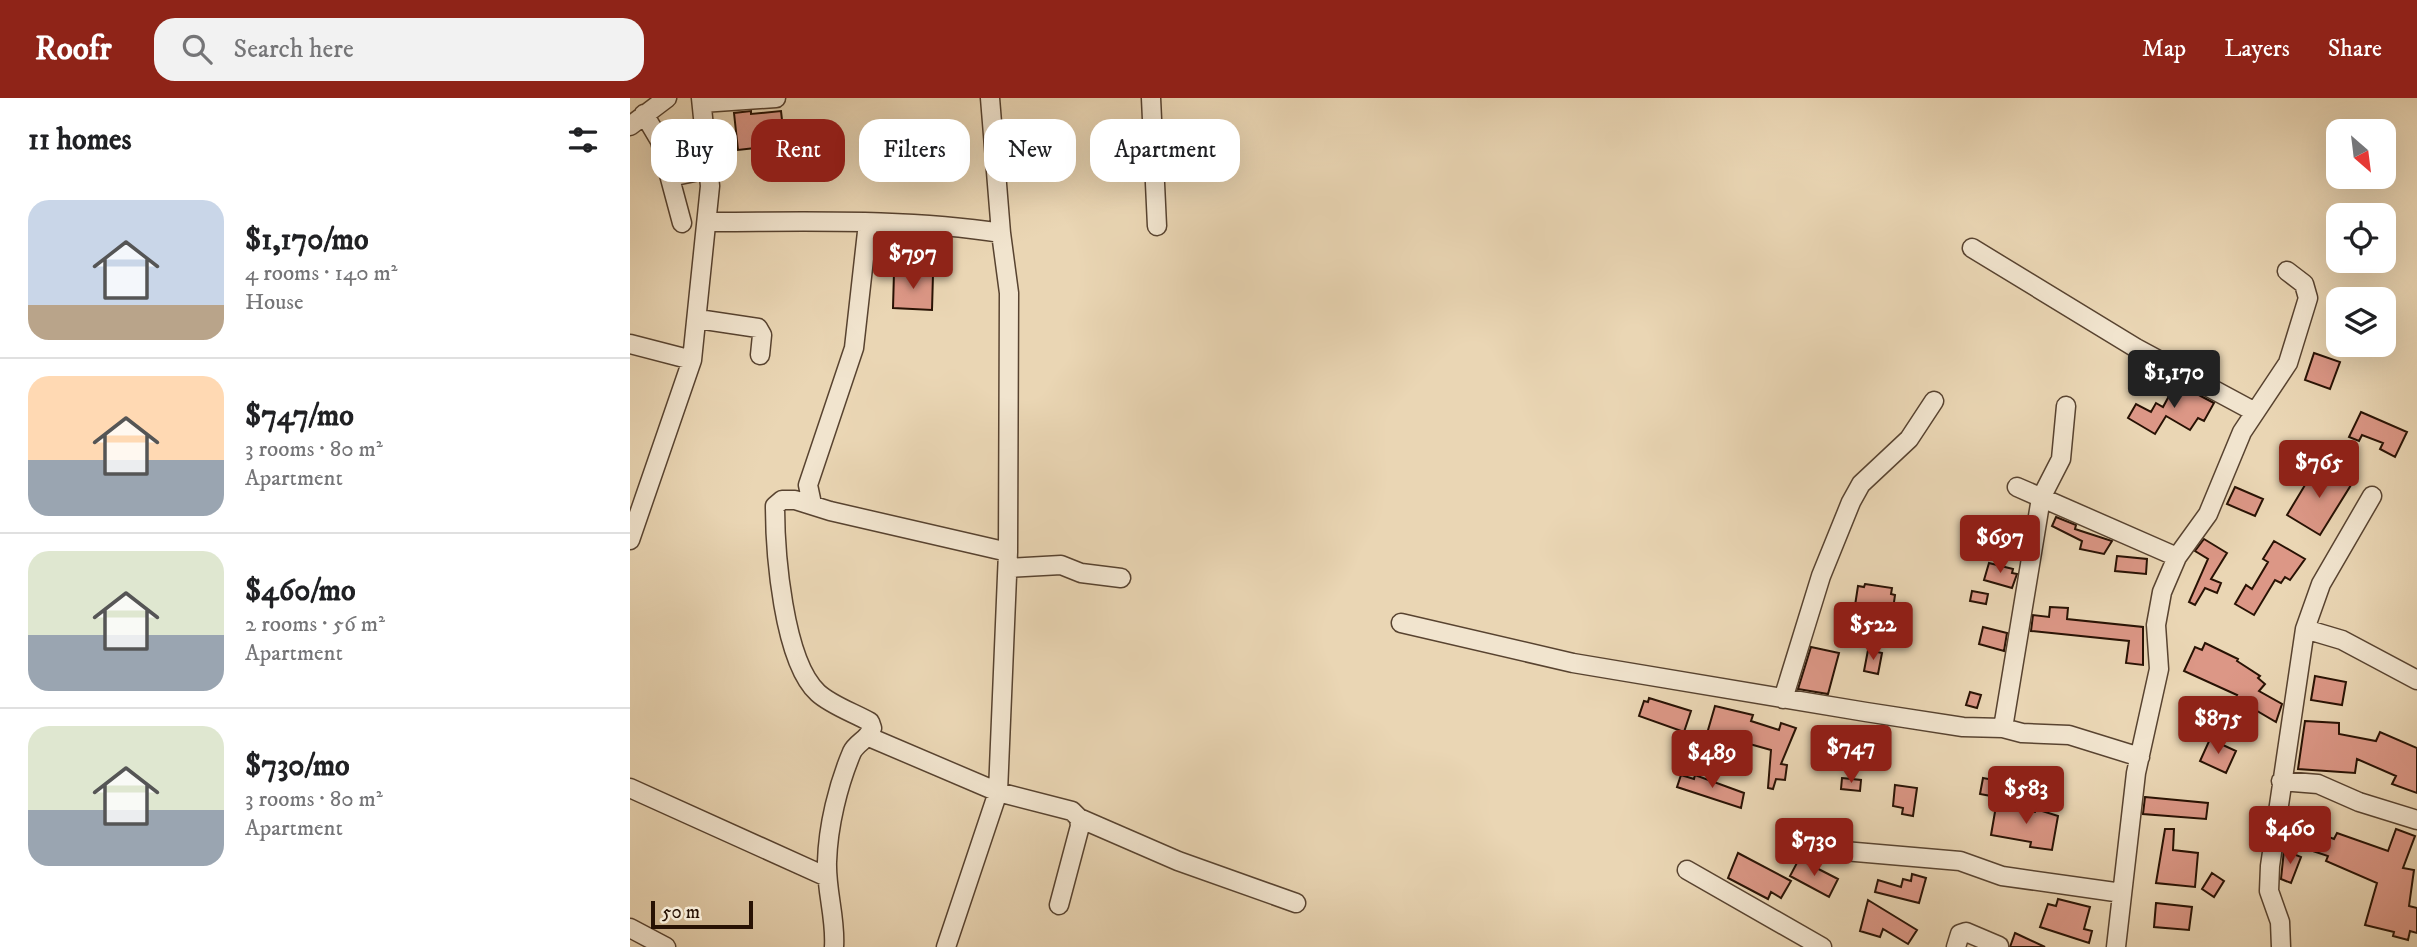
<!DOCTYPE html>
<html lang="en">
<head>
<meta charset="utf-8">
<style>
  :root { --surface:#fff; --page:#f2f2f2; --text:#202124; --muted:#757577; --line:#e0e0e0; --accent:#8f2418 }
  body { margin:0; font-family:"IM FELL DW Pica",serif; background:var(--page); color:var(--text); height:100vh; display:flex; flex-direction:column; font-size:26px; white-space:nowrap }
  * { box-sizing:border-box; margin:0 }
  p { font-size:23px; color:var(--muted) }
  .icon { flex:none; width:38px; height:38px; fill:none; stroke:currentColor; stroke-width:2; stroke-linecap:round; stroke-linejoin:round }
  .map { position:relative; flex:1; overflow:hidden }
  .drawer { display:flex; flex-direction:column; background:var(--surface); width:630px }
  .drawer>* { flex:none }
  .top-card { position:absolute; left:21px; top:21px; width:665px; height:63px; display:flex; gap:14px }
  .needle { width:46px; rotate:152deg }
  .controls { position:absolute; left:1696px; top:21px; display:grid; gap:14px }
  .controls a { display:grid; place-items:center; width:70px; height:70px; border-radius:14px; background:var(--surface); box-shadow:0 7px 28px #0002; font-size:35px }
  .scale { position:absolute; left:21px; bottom:18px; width:102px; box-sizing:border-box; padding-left:7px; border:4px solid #281204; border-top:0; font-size:19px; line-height:24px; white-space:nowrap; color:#281204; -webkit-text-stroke:5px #f1e4ce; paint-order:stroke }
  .price { position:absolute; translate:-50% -60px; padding:0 16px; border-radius:7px; background:var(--accent); color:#fff; font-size:23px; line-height:46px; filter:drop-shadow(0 2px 4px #0008) }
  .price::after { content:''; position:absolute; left:50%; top:42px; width:21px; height:16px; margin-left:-10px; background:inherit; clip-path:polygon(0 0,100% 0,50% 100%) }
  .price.active { background:#222; color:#fff }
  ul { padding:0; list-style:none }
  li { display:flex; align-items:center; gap:21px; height:175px; padding:0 28px }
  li+li { border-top:2px solid var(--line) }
  li span { display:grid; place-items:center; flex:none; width:196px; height:140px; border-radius:21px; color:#555 }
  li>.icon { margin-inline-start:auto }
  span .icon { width:84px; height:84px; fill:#fffc; stroke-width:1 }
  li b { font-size:30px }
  h2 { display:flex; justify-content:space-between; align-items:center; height:84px; padding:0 28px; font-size:30px }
  .chip { padding:0 24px; border-radius:21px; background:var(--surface); box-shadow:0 7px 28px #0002; font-size:24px; line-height:63px }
  .chip.active { background:var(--accent); color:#fff }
  header { display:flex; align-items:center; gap:42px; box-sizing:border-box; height:98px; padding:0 35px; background:var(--accent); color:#fff }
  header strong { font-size:33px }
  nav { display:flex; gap:38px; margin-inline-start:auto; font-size:24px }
  .search { width:490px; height:63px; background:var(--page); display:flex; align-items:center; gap:18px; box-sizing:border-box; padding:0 24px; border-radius:21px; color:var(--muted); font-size:26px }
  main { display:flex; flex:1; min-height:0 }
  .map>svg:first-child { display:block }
  .building { fill:#dc9786; stroke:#281204; stroke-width:2 }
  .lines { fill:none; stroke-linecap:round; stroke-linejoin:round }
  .minor-casing { stroke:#584330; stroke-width:21 }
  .minor { stroke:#f1e4ce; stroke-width:18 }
</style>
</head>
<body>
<header>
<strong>Roofr</strong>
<div class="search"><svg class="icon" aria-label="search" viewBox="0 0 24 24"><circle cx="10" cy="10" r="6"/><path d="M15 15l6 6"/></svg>Search here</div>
<nav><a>Map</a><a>Layers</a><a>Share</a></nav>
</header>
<main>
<section class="drawer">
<h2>11 homes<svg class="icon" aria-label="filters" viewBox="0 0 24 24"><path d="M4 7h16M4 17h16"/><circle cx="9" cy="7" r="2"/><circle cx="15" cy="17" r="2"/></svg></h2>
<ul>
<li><span style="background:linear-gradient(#c9d6e8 75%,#b9a48a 0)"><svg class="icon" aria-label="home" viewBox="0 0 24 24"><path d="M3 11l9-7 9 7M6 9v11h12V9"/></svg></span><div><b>$1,170/mo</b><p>4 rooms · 140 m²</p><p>House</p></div></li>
<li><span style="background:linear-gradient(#ffd9b3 60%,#9aa5b1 0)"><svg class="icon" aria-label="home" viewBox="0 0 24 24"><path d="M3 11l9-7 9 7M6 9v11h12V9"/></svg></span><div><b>$747/mo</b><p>3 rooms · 80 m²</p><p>Apartment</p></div></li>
<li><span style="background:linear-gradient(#dfe7d0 60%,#9aa5b1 0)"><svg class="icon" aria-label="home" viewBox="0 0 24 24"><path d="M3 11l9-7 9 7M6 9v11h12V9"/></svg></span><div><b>$460/mo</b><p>2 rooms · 56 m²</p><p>Apartment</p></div></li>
<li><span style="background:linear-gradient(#dfe7d0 60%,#9aa5b1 0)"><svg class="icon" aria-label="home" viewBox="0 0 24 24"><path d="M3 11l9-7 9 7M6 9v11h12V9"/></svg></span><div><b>$730/mo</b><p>3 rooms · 80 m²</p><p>Apartment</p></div></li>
</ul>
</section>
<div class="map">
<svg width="1787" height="849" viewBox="0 0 1787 849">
  <rect width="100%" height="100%" fill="#ead6b4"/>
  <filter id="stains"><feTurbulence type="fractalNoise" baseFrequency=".00286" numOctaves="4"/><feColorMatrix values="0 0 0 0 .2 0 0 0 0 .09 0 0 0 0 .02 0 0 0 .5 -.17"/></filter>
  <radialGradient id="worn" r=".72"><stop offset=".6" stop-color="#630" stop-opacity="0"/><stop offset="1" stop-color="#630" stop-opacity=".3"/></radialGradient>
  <!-- building -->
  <path class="building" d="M121 13V16L151 13 153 31 124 35 125 50 108 52 104 15Z
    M264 174 303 176 302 212 263 210Z
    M1684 255 1710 264 1700 291 1675 282Z
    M1546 285 1584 305 1574 323 1568 320 1560 332 1536 318 1525 336 1498 320 1506 306 1521 314 1526 305 1533 309Z
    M1731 314 1777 334 1765 359 1750 351 1753 345 1732 337 1729 343 1719 339Z
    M1687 367 1721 387 1690 437 1657 417Z
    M1605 389 1633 401 1625 418 1597 406Z
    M1426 419 1446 427 1445 431 1482 443 1474 456 1450 451 1452 443 1422 428Z
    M1574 441 1597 455 1581 481 1591 485 1587 495 1575 490 1565 507 1559 504 1578 461 1565 453Z
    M1644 443 1675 461 1660 482 1655 479 1651 485 1645 482 1624 517 1605 506 1616 487 1622 491 1638 464 1633 461Z
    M1487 458 1517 461 1516 476 1485 473Z
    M1359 465 1383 471 1382 475 1387 476 1382 490 1354 482Z
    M1235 486 1262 490 1261 496 1265 497 1262 519 1224 514 1228 488 1234 489Z
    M1342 493 1358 496 1356 506 1340 503Z
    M1420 509 1438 510 1437 521 1513 529V567L1496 565 1499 543 1401 533 1403 517 1419 519Z
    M1353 529 1377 535 1374 553 1349 546Z
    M1575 545 1608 561 1607 563 1630 578 1628 580 1635 586 1629 593 1652 606 1646 624 1605 600 1607 597 1554 573 1565 549 1572 552Z
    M1181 549 1209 555 1198 596 1168 591Z
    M1238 552 1252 555 1248 576 1234 573Z
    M1685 578 1716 584 1712 607 1681 602Z
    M1340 594 1351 597 1347 610 1336 607Z
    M1019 600 1061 613 1054 634 1009 618 1014 603 1018 604Z
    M1085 608 1123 617 1121 623 1149 632 1151 625 1166 630 1151 666 1157 667 1155 682 1146 681 1143 691 1138 690 1141 652 1116 645 1107 675 1067 670Z
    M1675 623 1709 625V636L1746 643 1750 634 1787 650V695L1762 686 1766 678 1727 661 1725 675 1668 671Z
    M1580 641 1606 653 1596 675 1570 663Z
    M1051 677 1064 681 1065 677 1114 695 1111 710 1047 689Z
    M1212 680 1231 682 1230 693 1211 691Z
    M1353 680 1364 682 1361 698 1350 696Z
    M1265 687 1287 690 1283 718 1272 716 1273 710 1263 708Z
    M1515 699 1578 705 1576 721 1513 716Z
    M1366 708 1405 714 1406 711 1428 718 1422 752 1400 749 1401 744 1361 737Z
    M1535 731H1544L1543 752 1568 755 1565 789 1526 785Z
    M1766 731 1785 738 1773 770 1784 772 1779 808 1787 810V835L1780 833 1778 842 1763 838 1764 834 1735 827 1747 785 1696 763 1698 758 1677 751 1683 733 1704 741 1707 735 1758 753Z
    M1654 752 1671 759 1661 785 1651 781Z
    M1108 755 1161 783 1151 800 1141 794 1138 801 1098 780Z
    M1169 761 1208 781 1199 799 1160 778Z
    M1582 775 1594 783 1584 799 1572 791Z
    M1282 776 1296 780 1289 805 1245 794 1248 782 1271 789 1273 781 1281 783Z
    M1428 801 1460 809 1454 831 1462 833 1459 845 1410 829 1418 806 1426 808Z
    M1238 802 1287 832 1278 846 1253 831 1250 839 1230 833Z
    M1526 805 1562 809 1559 832 1524 829Z
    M1385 835 1415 849H1380Z"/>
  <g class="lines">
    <defs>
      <path id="minor" d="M360 0 371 135
        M521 0 527 128
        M72 5 146 0
        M14 16 30 43 52 125
        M0 28 37 0
        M40 79 79 71
        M77 124C175 124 275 120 371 135L379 195 378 454 368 694 316 849
        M1342 150 1506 250 1625 314
        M68 221 128 230 132 237 130 257
        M0 246 62 262
        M1436 308 1431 361 1411 400 1373 630 1392 635 1439 637 1510 659
        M1387 389 1547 459
        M182 406 178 387 224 250 238 125
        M0 442 62 262 80 88 71 0
        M378 470 431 467 451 475 491 480
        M771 525 943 565 1236 614 1333 629 1373 630
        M1675 531 1712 542 1787 582
        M1153 601 1191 478 1221 404 1231 386 1279 341 1304 303
        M239 639 368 694 442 713 449 720 548 763 666 805
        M1651 683 1688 686 1729 704 1787 722
        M0 690 197 779
        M1171 741 1214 753 1330 763 1372 778 1492 795
        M1057 772 1192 849
        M429 807 450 728 449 720
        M0 830 36 849
        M204 849C206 820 196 793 197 764 198 728 208 687 222 654 227 644 238 642 242 630L240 624C224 615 201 607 188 595 153 563 145 453 145 408L152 402H165L200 413 378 454
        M1326 849 1330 836 1336 834 1369 848
        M1486 849 1506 675 1529 571 1526 527 1532 494 1547 459 1578 416 1612 334 1658 265 1678 200 1674 186 1657 173
        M1651 849 1650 824 1639 793 1640 768 1675 531 1691 486 1742 398"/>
    </defs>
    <!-- minor casing -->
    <use href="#minor" class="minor-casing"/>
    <!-- minor -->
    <use href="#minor" class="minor"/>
  </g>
  <rect width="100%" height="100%" filter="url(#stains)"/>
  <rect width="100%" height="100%" fill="url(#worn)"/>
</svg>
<div class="controls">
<a><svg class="needle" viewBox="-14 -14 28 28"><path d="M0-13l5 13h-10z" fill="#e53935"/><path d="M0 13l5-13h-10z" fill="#757577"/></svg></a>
<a><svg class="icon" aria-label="locate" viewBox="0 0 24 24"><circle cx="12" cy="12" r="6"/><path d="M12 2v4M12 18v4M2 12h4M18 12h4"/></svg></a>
<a><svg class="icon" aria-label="layers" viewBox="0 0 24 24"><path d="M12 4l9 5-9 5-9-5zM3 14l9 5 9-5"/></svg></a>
</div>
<div class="scale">50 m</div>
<b class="price" style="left:283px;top:193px">$797</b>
<b class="price active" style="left:1544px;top:312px">$1,170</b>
<b class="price" style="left:1689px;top:402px">$765</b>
<b class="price" style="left:1370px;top:477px">$697</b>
<b class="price" style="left:1243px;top:564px">$522</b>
<b class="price" style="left:1588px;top:658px">$875</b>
<b class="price" style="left:1221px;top:687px">$747</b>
<b class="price" style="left:1082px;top:692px">$489</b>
<b class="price" style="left:1396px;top:728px">$583</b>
<b class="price" style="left:1660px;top:768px">$460</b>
<b class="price" style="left:1184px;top:780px">$730</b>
<div class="top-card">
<a class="chip">Buy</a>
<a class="chip active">Rent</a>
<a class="chip">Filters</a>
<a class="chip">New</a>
<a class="chip">Apartment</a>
</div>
</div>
</main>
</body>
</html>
